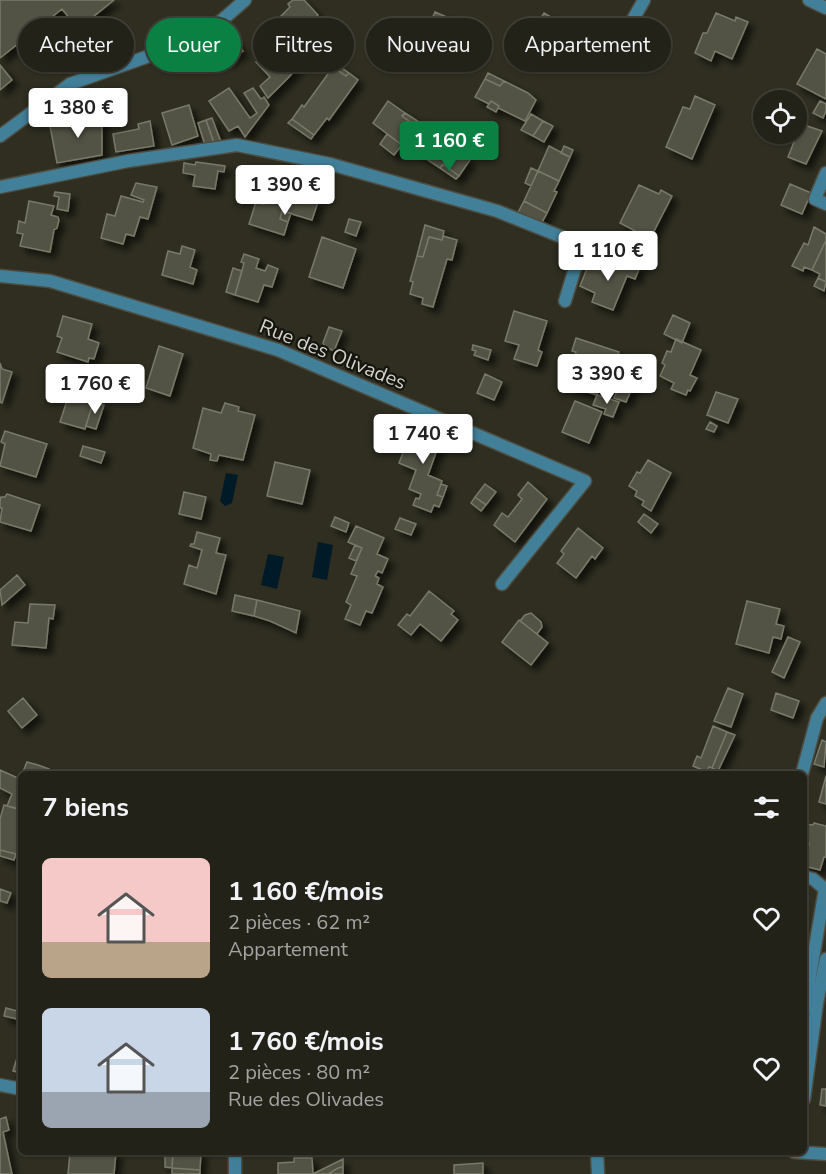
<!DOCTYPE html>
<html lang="fr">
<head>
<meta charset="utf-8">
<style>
  :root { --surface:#232219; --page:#2f2f26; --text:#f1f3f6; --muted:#a3a4a2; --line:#403f38; --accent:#0b8043 }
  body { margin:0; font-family:"Nunito Sans",sans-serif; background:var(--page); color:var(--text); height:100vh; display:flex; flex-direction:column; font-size:22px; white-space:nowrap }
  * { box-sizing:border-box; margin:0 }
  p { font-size:20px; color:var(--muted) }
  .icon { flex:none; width:33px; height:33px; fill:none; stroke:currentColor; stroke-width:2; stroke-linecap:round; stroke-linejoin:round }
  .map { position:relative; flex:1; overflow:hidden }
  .drawer { position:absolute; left:18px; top:771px; width:789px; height:384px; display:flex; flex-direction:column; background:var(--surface); border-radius:9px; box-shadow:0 2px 4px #0004,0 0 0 2px var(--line) }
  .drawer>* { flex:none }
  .hud { position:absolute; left:18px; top:18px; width:790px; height:54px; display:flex; gap:12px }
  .controls { position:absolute; left:753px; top:90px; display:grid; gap:12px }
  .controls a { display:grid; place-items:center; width:54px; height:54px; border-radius:50%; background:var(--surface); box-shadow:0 2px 4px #0004,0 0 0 2px var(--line); font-size:30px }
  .price { position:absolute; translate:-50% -51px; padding:0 14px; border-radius:6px; background:#fff; color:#222; font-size:20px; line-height:39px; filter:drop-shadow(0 2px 3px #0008) }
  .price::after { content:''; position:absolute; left:50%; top:36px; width:18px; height:14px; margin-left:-9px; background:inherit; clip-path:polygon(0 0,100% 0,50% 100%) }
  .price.active { background:var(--accent); color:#fff }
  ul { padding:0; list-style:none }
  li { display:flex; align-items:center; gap:18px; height:150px; padding:0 24px }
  li span { display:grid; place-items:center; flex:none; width:168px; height:120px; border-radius:9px; color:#555 }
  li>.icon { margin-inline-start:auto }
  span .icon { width:72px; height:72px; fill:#fffc; stroke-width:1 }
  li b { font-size:26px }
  h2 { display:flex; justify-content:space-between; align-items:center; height:72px; padding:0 24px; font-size:26px }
  .chip { padding:0 21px; border-radius:27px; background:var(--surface); box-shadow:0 2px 4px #0004,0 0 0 2px var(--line); font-size:21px; line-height:54px }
  .chip.active { background:var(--accent); color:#fff }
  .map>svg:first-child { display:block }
  .water { fill:#001b27 }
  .building { fill:#535344; stroke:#797969; stroke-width:1.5; filter:url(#shadow) }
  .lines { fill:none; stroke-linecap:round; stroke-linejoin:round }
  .service-casing { stroke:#4d4c3f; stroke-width:15 }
  .minor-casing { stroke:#4d4c3f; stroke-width:15 }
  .service { stroke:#42809a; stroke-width:12 }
  .minor { stroke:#42809a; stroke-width:12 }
  .labels { text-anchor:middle; stroke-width:4.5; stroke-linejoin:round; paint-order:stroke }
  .street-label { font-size:20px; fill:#d3d3ca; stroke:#161610 }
</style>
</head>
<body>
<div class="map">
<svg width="826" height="1174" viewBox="0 0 826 1174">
  <defs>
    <filter id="shadow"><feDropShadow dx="5.5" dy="5.5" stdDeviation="3" flood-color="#0009"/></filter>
  </defs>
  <rect width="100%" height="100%" fill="#2f2e21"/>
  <!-- water -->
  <path class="water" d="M226 473 238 475 232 503 225 506 220 501Z
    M318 542 333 545 327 580 312 577Z
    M268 554 284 557 277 589 261 585Z"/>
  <!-- building -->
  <path class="building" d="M0 0H114L78 29 62 9 0 58Z
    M293 0H304L318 15 298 34 281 16 290 7 288 4Z
    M435 12 458 22 443 57 419 47Z
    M544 13 569 28 553 56 527 42Z
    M716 13 735 21 736 17 748 22 732 59 715 51 711 61 695 53 703 33H707Z
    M269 34 293 58 296 54 302 60 290 76 268 98 260 86 270 77 256 62 261 57 254 48Z
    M234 38 243 51 235 56 227 43Z
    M227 43 235 56 227 62 218 49Z
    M817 49 826 54V99L797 84Z
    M335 63 349 73 346 76 333 67Z
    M0 65 12 80 0 90Z
    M333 67 346 76 349 73 358 80 329 120 327 118 314 135 292 119 302 105 304 107Z
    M488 73 504 81 500 86 485 79Z
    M485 79 500 86 504 81 528 93 536 100 525 121 498 108 499 106 491 101 489 104 475 97Z
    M229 88 250 118 257 113 244 93 253 88 261 99 264 97 269 105 245 137 238 126 229 131 209 101Z
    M695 96 715 105 692 159 666 147 683 107 690 109Z
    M388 101 405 113 402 116 416 126 402 145 373 123Z
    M491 101 499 106 496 112 487 107Z
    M820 101 826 104V111L823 118 813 113Z
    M189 105 198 136 172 145 162 113Z
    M405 113 419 122 416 126 402 116Z
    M531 114 543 121 533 136 521 130Z
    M102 115V155L57 163 50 126Z
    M212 118 221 142 214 143 206 120Z
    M292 119 314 135 311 139 288 123Z
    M206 120 214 143 205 145 198 123Z
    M150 121 154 146 116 152 113 134 139 129 138 124Z
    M543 121 553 126 544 142 533 136Z
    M419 122 431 131 429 135 416 126Z
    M801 124 822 131 806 164 788 157Z
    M416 126 429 135 435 127 443 133 425 158 404 142Z
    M443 133 450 139 448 143 470 160 459 176 443 164 440 168 425 158Z
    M387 134 402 145 394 155 380 144Z
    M450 139 463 148 460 152 448 143Z
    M549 146 570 157 559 181 538 171Z
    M564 146 573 150 570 157 561 153Z
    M196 162 225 166 224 172 218 171 215 189 193 186 195 175 183 173 184 163 195 165Z
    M443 164 459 176 456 179 440 168Z
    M531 168 538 171 531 186 525 183Z
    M538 171 559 181 554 191 557 192 547 213 524 201Z
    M271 181 299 190 298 195 318 202 312 220 282 211 280 219 288 222 284 235 249 224 256 202 264 204Z
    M136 183 157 187 148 219 140 217 134 236 126 234 123 244 101 238 107 214 115 216 121 196 143 202 144 200 131 195Z
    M790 184 811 193 802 214 781 205Z
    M639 185 659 194 661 190 672 196 650 239 620 223Z
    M55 192 70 194 68 211 57 209 59 197 54 196Z
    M29 201 54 206 51 215 58 217 59 220 57 228 54 230 50 252 20 246 23 234 17 233 19 221 25 223Z
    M524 201 547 213 539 228 515 218Z
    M282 211 291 213 288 222 280 219Z
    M349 219 361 222 356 236 345 232Z
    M425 225 444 231 442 240 429 237 423 257 417 256Z
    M814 227 826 234V240L812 270 804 267 803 271 792 266 804 243 808 245Z
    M443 236 457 240 452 260 447 259 433 307 422 304 423 298 410 294 413 282 410 281 417 256 423 257 429 237 442 240Z
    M322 237 356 249 343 288 309 277Z
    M826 240V282L818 278 820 274 812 270Z
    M182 246 195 250 190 267 197 270 193 284 162 275 168 251 180 254Z
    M244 254 259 259 256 268 265 271 268 265 278 269 272 287 264 285 258 302 235 295 244 263 241 262Z
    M620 258 640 267 635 279 627 276 613 310 592 302 595 293 580 286 590 261 615 270Z
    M233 268 242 271 235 295 226 292Z
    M818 278 826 282 824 291 814 286Z
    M514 311 547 321 538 350 542 352 537 366 514 359 519 345 505 341Z
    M673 315 690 323 682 343 664 334Z
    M63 316 92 324 88 339 99 343 94 359 89 358 88 362 57 352 62 338 57 336Z
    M329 327 342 331 334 351 325 347 323 343Z
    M576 338 619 352 608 384 569 372 576 352 572 351Z
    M676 339 701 350 690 375 697 378 690 391 688 390 686 395 671 389 674 383 660 376 665 365 662 363 667 351 671 352Z
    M473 345 491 350 488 360 474 355 476 351 472 350Z
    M159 346 183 354 170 396 146 388Z
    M0 363 2 369 12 372 2 403 0 402Z
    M615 364 622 368 614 389 607 386Z
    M622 368 638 376 630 393 614 389Z
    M485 374 502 382 494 400 477 393Z
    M571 377 600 386 597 395 568 386Z
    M72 385 96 393 85 429 60 422Z
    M618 389 630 393 626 402 614 398Z
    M716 392 738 399 728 423 707 415Z
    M597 395 619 402 613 417 604 414 606 409 593 405Z
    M575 401 602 412 589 443 562 432Z
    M93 402 104 405 96 429 86 426Z
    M225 403 239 407 238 411 255 415 243 460 219 455 217 461 210 460 211 454 193 448 203 408 221 413Z
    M710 422 717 426 714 432 706 429Z
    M414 424 443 433 428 475 442 481 437 495 443 497 439 507 434 505 431 512 413 505 416 498 419 499 421 494 409 489 416 470 399 463Z
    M5 431 47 444 36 477 0 466 5 444 1 442Z
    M83 446 105 452 101 463 80 456Z
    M648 460 671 473 651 511 642 505 644 501 635 496 637 491 629 486 637 472 640 473Z
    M275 462 310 470 302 504 267 496Z
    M528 482 547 499 515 542 494 525 502 513 508 517 522 499 518 495Z
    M441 484 447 486 443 497 437 495Z
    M485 484 496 492 486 505 475 497Z
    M184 492 206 497 201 519 179 514Z
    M7 494 40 505 31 531 0 522 2 508H0V501L1 497H5Z
    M475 497 486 505 481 511 471 503Z
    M644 514 658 524 651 533 638 522Z
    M335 517 349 523 346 532 331 526Z
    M400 518 416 524 411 535 395 529Z
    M356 526 384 538 377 554 388 559 382 573 378 571 375 576 379 578 377 584 383 587 372 613 366 611 360 625 345 619 351 605 346 602 357 576 351 574 362 548 348 542Z
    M578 528 603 548 595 559 592 556 576 578 557 563 564 554 561 551Z
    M197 532 220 538 216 553 226 555 216 594 184 584 189 565 197 568 202 550 190 546 191 544H194Z
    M355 545 362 548 356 561 349 558Z
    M17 575 25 585 2 605 0 590Z
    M429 591 454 611 451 614 458 620 441 641 420 624 411 635 398 625 407 614 410 616Z
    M235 595 257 600 254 616 232 611Z
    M257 600 300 611 296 633 270 621 254 616Z
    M747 601 780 609 776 624 784 626 781 639 773 637 769 653 736 644Z
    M30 604 55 605 53 619 49 618 46 648 12 645 15 622 28 623Z
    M531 613 541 622 542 627 537 634 520 621 525 615Z
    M519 620 548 643 531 665 502 642Z
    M788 637 800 642 784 678 772 672Z
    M728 688 743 694 731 727 714 721Z
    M776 693 799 701 793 718 771 710Z
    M23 698 37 715 22 728 8 711Z
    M713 726 727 732 712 768 709 767 707 772 693 766 697 756 701 758Z
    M727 732 735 735 718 771 712 768Z
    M822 740 826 742 824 767 814 764Z
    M27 762 38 765 49 769 47 774H22Z
    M0 770 20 779 21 776 20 809 7 806 12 794 0 788Z
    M826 776V804L819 802Z
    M4 805 21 810V837L16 854 0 850V819Z
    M814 823 826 826V857H824L820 870 804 866 809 843 804 842 806 824 813 825Z
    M0 850 16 854 14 860 0 856Z
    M0 889 11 893 7 903 0 901Z
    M6 1008 21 1012V1020L4 1016Z
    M17 1058 21 1059V1073L13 1071Z
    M822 1089H826V1106L820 1105Z
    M6 1117 9 1130 3 1132 12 1174H0V1119Z
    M70 1152H116L114 1174H68Z
    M165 1152H173L172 1168 165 1167Z
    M173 1152H201L200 1170 172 1168Z
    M294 1158H312L313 1174H278V1163L294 1162Z
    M343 1159V1167L338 1168 328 1174H313Z
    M483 1163V1174H454V1165Z
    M343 1167V1174H328L338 1168Z
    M172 1168 200 1170V1174H172Z"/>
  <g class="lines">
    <defs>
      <path id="service" d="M627 30 644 0
        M826 173 815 199 826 204
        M0 187 128 161 237 145 330 164 497 211 582 245 565 301
        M802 774 817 718 826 703
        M804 877 813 879 825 889 804 1011
        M804 1099 817 1003 826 959
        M235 1174V1152"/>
      <path id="minor" d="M809 0 826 8
        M0 136 70 84 177 46 221 21 245 0
        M0 276 50 281 278 350 585 481 502 584
        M0 1085 21 1089
        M597 1152 598 1174
        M794 1152 826 1154"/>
    </defs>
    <!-- service casing -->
    <use href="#service" class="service-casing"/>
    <!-- minor casing -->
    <use href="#minor" class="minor-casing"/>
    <!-- service -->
    <use href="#service" class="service"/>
    <!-- minor -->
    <use href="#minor" class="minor"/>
  </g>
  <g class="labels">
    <!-- street labels -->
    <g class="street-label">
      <text transform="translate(333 354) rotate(22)" y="7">Rue des Olivades</text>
    </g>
  </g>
</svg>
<div class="controls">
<a><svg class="icon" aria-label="locate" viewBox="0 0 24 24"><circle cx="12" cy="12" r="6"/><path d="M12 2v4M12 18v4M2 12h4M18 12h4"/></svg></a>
</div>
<b class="price" style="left:78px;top:139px">1 380 €</b>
<b class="price active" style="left:449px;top:172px">1 160 €</b>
<b class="price" style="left:285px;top:216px">1 390 €</b>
<b class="price" style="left:608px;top:282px">1 110 €</b>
<b class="price" style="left:607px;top:405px">3 390 €</b>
<b class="price" style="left:95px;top:415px">1 760 €</b>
<b class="price" style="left:423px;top:465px">1 740 €</b>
<div class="hud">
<a class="chip">Acheter</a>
<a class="chip active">Louer</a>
<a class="chip">Filtres</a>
<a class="chip">Nouveau</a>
<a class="chip">Appartement</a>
</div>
<section class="drawer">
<h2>7 biens<svg class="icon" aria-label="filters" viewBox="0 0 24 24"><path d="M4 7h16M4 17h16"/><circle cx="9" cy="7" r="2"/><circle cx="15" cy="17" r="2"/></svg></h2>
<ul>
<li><span style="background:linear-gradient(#f6c9c9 70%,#b9a48a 0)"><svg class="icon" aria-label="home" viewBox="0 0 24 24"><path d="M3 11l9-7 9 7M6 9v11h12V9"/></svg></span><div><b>1 160 €/mois</b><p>2 pièces · 62 m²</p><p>Appartement</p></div><svg class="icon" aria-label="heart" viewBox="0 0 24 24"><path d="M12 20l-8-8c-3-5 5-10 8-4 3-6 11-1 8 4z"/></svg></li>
<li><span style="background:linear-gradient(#c9d6e8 70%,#9aa5b1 0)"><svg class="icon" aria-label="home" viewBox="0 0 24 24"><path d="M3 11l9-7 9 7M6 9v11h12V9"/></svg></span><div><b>1 760 €/mois</b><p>2 pièces · 80 m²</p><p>Rue des Olivades</p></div><svg class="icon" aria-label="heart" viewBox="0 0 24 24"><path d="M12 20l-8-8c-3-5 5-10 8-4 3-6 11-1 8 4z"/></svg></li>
</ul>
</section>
</div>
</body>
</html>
